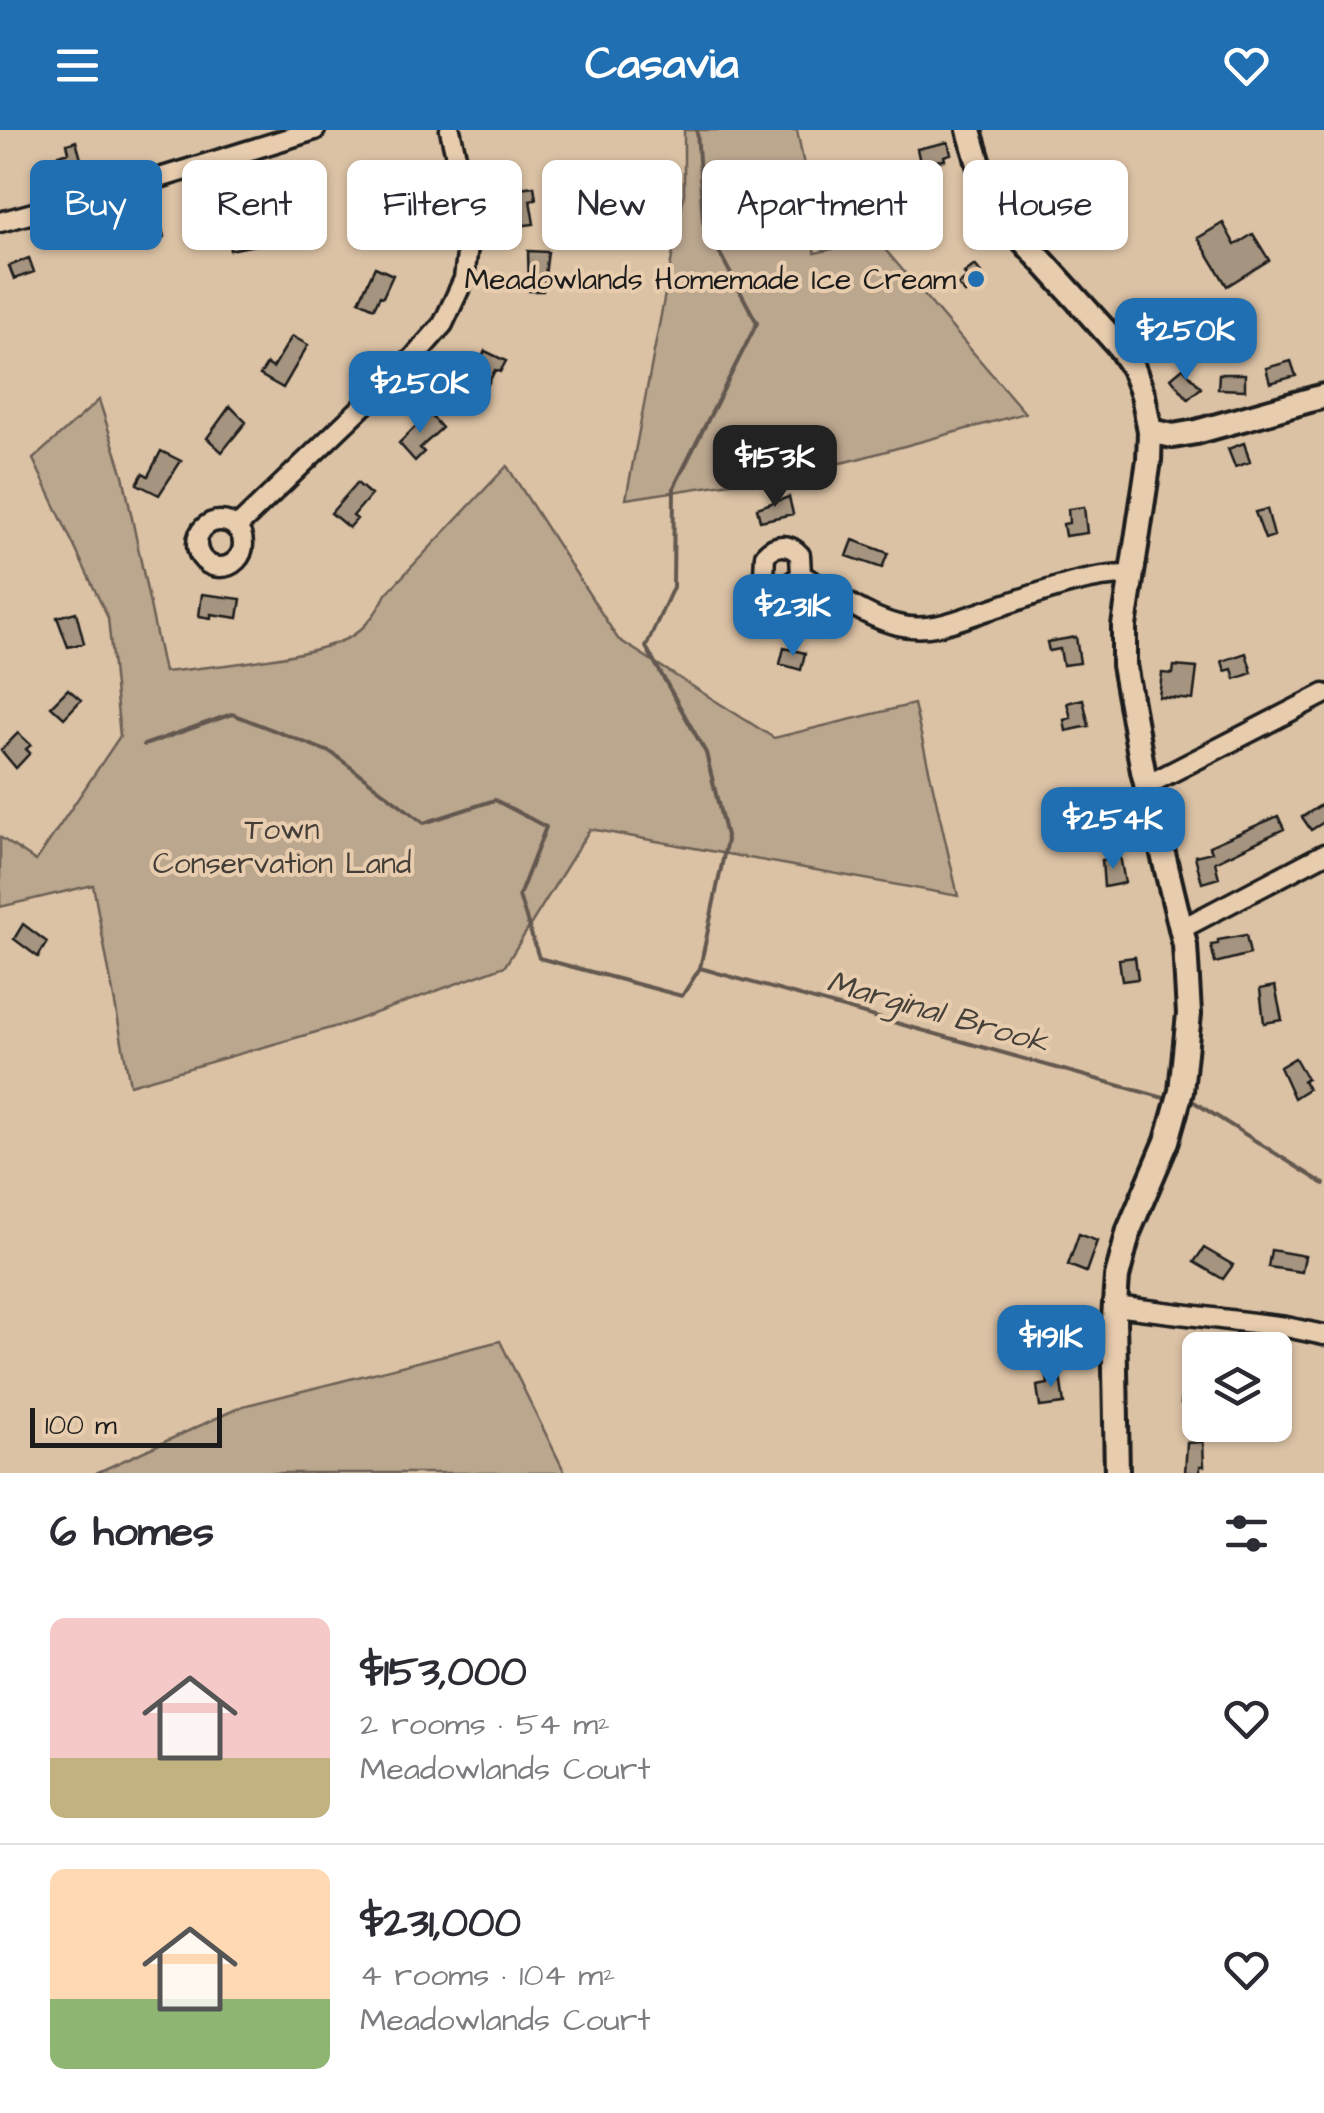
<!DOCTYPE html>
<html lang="en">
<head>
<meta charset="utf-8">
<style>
  :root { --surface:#fff; --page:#f2f2f3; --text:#2b2b33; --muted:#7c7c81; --line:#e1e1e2; --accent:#1f6fb2 }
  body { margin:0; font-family:"Architects Daughter",sans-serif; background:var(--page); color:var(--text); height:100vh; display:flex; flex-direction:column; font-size:38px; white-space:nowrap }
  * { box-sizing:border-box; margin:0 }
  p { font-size:32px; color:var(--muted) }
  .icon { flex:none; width:55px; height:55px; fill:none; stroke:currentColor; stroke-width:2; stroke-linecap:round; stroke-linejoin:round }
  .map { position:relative; height:1343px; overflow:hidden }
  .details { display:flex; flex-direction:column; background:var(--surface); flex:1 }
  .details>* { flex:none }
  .guide { position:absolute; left:30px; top:30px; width:1265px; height:90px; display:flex; gap:20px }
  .buttons { position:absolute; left:1182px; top:1202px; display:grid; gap:20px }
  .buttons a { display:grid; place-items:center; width:110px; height:110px; border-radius:15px; background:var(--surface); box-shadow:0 2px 8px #0004; font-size:50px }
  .scale { position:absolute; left:30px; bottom:25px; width:192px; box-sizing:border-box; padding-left:10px; border:5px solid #1c1c1c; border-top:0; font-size:28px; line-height:35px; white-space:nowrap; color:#1c1c1c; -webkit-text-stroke:8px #e7ccae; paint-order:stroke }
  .price { position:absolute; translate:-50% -85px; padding:0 22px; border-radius:20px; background:var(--accent); color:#fff; font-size:32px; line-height:65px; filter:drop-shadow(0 2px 5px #0008) }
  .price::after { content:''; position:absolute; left:50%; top:60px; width:30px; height:22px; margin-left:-15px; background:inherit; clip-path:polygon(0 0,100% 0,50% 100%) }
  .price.selected { background:#222; color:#fff }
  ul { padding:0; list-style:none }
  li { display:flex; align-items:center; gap:30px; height:250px; padding:0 50px }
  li+li { border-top:2px solid var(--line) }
  li span { display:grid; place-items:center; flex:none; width:280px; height:200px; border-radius:15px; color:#555 }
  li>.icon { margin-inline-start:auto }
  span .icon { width:120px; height:120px; fill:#fffc; stroke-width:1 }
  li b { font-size:42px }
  h2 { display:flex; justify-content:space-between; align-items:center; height:120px; padding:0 50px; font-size:42px }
  .chip { padding:0 35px; border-radius:15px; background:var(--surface); box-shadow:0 2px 8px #0004; font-size:35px; line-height:90px }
  .chip.selected { background:var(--accent); color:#fff }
  header { display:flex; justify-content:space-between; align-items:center; height:130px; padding:0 50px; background:var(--accent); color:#fff; font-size:45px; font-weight:800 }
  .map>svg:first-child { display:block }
  .green { fill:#bba68e; stroke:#6c6155; stroke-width:2.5 }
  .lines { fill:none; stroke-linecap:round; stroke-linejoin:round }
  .stream { stroke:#63594f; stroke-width:4 }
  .building { fill:#a5947f; stroke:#1c1c1c; stroke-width:2.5 }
  .minor-casing { stroke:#1c1c1c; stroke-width:25 }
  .major-casing { stroke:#1c1c1c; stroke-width:30 }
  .minor { stroke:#e7ccae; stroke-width:18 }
  .major { stroke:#e7ccae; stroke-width:22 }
  .poi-dot { fill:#1f6fb2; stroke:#e7ccae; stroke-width:4 }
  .labels { text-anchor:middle; stroke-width:8; stroke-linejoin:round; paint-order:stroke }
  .poi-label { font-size:30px; fill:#1c1c1c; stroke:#e7ccae; text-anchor:end }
  .park-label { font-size:30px; fill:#443e38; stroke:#e7ccae }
  .water-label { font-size:32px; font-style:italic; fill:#45403a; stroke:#e7ccae }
</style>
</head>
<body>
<header><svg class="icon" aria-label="menu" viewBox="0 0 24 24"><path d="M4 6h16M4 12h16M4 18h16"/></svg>Casavia<svg class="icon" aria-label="heart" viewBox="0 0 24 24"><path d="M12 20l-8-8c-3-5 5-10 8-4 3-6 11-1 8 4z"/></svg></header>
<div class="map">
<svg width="1324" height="1343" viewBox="0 0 1324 1343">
  <rect width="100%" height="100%" fill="#dbc2a5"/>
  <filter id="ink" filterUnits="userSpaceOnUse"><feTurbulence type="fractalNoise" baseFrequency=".01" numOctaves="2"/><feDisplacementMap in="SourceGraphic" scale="20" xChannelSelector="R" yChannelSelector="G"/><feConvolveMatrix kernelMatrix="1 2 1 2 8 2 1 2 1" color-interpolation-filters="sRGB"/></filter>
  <g filter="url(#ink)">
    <!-- green -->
    <path class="green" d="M684 0H797L805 40 796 44 815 123 876 109 1025 283 850 331 776 346 626 369 684 64Z
      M99 270 123 345 164 542C214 536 302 529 346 509 364 501 378 481 386 464L507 336 618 509 774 608 914 574 958 766 590 699 505 836 348 893 130 955 93 755 0 777V707L36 731 120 606 108 488 33 329Z
      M500 1211 565 1343H96L243 1276Z"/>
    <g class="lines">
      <!-- stream -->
      <path class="stream" d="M144 615 232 584 332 623 424 693 495 670 546 697 519 766 539 828 682 866 700 838 727 710 706 623 646 517 673 457 674 357 757 193 703 92 697 0
        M700 838 1164 968
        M1194 972 1324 1054"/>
    </g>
    <!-- building -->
    <path class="building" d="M76 11 83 36 45 46 40 30 69 22 67 14Z
      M948 12 951 24 944 26 945 30 920 32 917 19Z
      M1049 38 1069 70 1052 81 1032 49Z
      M395 40 401 77 377 82 374 70 382 68 377 43Z
      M286 44 292 76 271 80 266 48Z
      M534 56 536 69 530 70 534 94 516 96 512 59Z
      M154 85 156 91 160 89 164 107 152 110 150 101 133 105 129 91Z
      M1223 93 1235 115 1253 104 1269 130 1227 156 1198 108Z
      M262 99 265 113 230 120 228 106Z
      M528 121 548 122 543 161H529Z
      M29 128 34 142 14 149 9 136Z
      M975 135 986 149 965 163 958 155 967 148 964 143Z
      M375 137 393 145 383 167 380 166 374 178 359 171Z
      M292 206 308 215 283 258 260 245 267 234 273 238Z
      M485 221 506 231 500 242 495 240 484 262 469 254Z
      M1291 231 1296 246 1270 253 1266 238Z
      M1183 238 1201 258 1188 269 1171 248Z
      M1219 244H1245V260L1218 259Z
      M230 276 246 292 222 322 207 308Z
      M429 283 442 298 420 318 424 322 415 331 399 313Z
      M1244 313 1250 332 1235 337 1228 319Z
      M161 321 181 331 159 365 137 354 143 343 148 346Z
      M357 353 371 365 353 386 357 389 349 398 331 383Z
      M789 367 793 384 760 391 757 378Z
      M1084 377 1087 403 1065 406 1063 394 1069 393 1068 379Z
      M1267 379 1274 406 1265 409 1255 382Z
      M853 410 888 423 882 438 847 426Z
      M202 464 241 469 238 488 211 484V488L199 486Z
      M76 482 84 513 68 517 57 487Z
      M1076 507 1080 533 1063 535 1060 519 1049 521 1047 512Z
      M784 518 805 523 801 540 780 534Z
      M1246 523 1252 543 1235 549 1232 539 1225 541 1222 531Z
      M1174 536 1197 538 1193 570 1159 567 1162 543 1173 544Z
      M68 559 81 570 64 588 51 576Z
      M1083 569 1089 596 1066 601 1064 590 1071 588 1067 573Z
      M18 603 31 615 26 619 30 623 16 638 1 620Z
      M1110 671 1116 697 1100 701 1096 685 1088 687 1086 677Z
      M1324 673V692L1311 700 1302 687Z
      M1278 686 1284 699 1215 732 1219 748 1202 753 1195 726 1212 722 1209 716Z
      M1120 726 1125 753 1104 757 1102 730Z
      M23 794 47 812 38 827 14 809Z
      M1246 805 1250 824 1215 833 1211 815 1218 814V810Z
      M1135 827 1138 849 1122 851 1119 829Z
      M1275 856 1282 890 1264 893 1260 859Z
      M1295 928 1307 949 1303 951 1308 959 1294 968 1280 937Z
      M1079 1104 1097 1111 1086 1142 1068 1135Z
      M1204 1118 1233 1135 1223 1149 1194 1132Z
      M1271 1120 1305 1126 1302 1142 1268 1137Z
      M1059 1238 1064 1274 1040 1277 1037 1256 1048 1254 1046 1240Z
      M1184 1239 1200 1240 1197 1274H1181Z
      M1203 1312 1204 1336H1200V1343H1185L1187 1313Z"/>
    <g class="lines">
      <defs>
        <path id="minor" d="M0 92 140 54 315 0
          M197 414a23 23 0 1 1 46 0a23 23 0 1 1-46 0Z
          M236 398 414 227 443 194 464 149 471 91 450 0
          M801 445 786 457 772 454 764 445 765 425C776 413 789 413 800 425L801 445C831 461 864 487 898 495 930 503 958 490 988 480 1033 466 1084 444 1131 445
          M1147 655 1324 564
          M1181 799 1324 724
          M1115 1176 1286 1197 1324 1205"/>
        <path id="major" d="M969 0 983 48 1014 100 1118 215 1133 238 1143 265 1150 301 1149 330 1124 496V535L1143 641 1185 815 1189 884 1181 961 1167 1011 1129 1100 1117 1147 1114 1188 1117 1343
          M1150 301 1173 306 1196 302 1324 266"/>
      </defs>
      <!-- minor casing -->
      <use href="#minor" class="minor-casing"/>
      <!-- major casing -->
      <use href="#major" class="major-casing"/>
      <!-- minor -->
      <use href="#minor" class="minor"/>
      <!-- major -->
      <use href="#major" class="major"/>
    </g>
  </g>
  <!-- markers -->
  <circle class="poi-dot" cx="976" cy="149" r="10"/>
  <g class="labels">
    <!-- poi labels -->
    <g class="poi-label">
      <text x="956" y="159">Meadowlands Homemade Ice Cream</text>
    </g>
    <!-- park labels -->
    <g class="park-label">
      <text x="282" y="709">Town<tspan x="282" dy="34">Conservation Land</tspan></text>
    </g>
    <!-- water labels -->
    <g class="water-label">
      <text transform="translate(938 881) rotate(16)" y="11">Marginal Brook</text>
    </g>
  </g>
</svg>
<div class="buttons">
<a><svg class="icon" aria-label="layers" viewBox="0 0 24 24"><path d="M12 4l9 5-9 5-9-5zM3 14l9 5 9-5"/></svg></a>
</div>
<div class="scale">100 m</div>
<b class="price" style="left:1186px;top:253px">$250K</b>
<b class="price" style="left:420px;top:306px">$250K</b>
<b class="price selected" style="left:775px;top:380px">$153K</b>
<b class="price" style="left:793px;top:529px">$231K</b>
<b class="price" style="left:1113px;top:742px">$254K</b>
<b class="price" style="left:1051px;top:1260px">$191K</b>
<div class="guide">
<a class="chip selected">Buy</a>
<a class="chip">Rent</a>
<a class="chip">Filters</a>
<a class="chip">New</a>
<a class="chip">Apartment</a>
<a class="chip">House</a>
</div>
</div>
<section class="details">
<h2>6 homes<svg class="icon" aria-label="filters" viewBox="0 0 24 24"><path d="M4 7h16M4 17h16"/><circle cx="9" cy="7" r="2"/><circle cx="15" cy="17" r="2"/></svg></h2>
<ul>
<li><span style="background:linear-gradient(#f6c9c9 70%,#c2b280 0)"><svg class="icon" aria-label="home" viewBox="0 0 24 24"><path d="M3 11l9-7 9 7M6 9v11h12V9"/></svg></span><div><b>$153,000</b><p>2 rooms · 54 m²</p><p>Meadowlands Court</p></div><svg class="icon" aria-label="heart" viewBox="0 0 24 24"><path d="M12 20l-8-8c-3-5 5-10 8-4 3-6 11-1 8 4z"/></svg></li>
<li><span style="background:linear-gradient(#ffd9b3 65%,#8fb573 0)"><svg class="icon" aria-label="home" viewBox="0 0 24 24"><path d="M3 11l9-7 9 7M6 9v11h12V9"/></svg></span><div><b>$231,000</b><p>4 rooms · 104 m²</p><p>Meadowlands Court</p></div><svg class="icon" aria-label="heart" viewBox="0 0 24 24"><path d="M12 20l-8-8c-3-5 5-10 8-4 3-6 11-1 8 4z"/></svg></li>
</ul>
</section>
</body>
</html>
